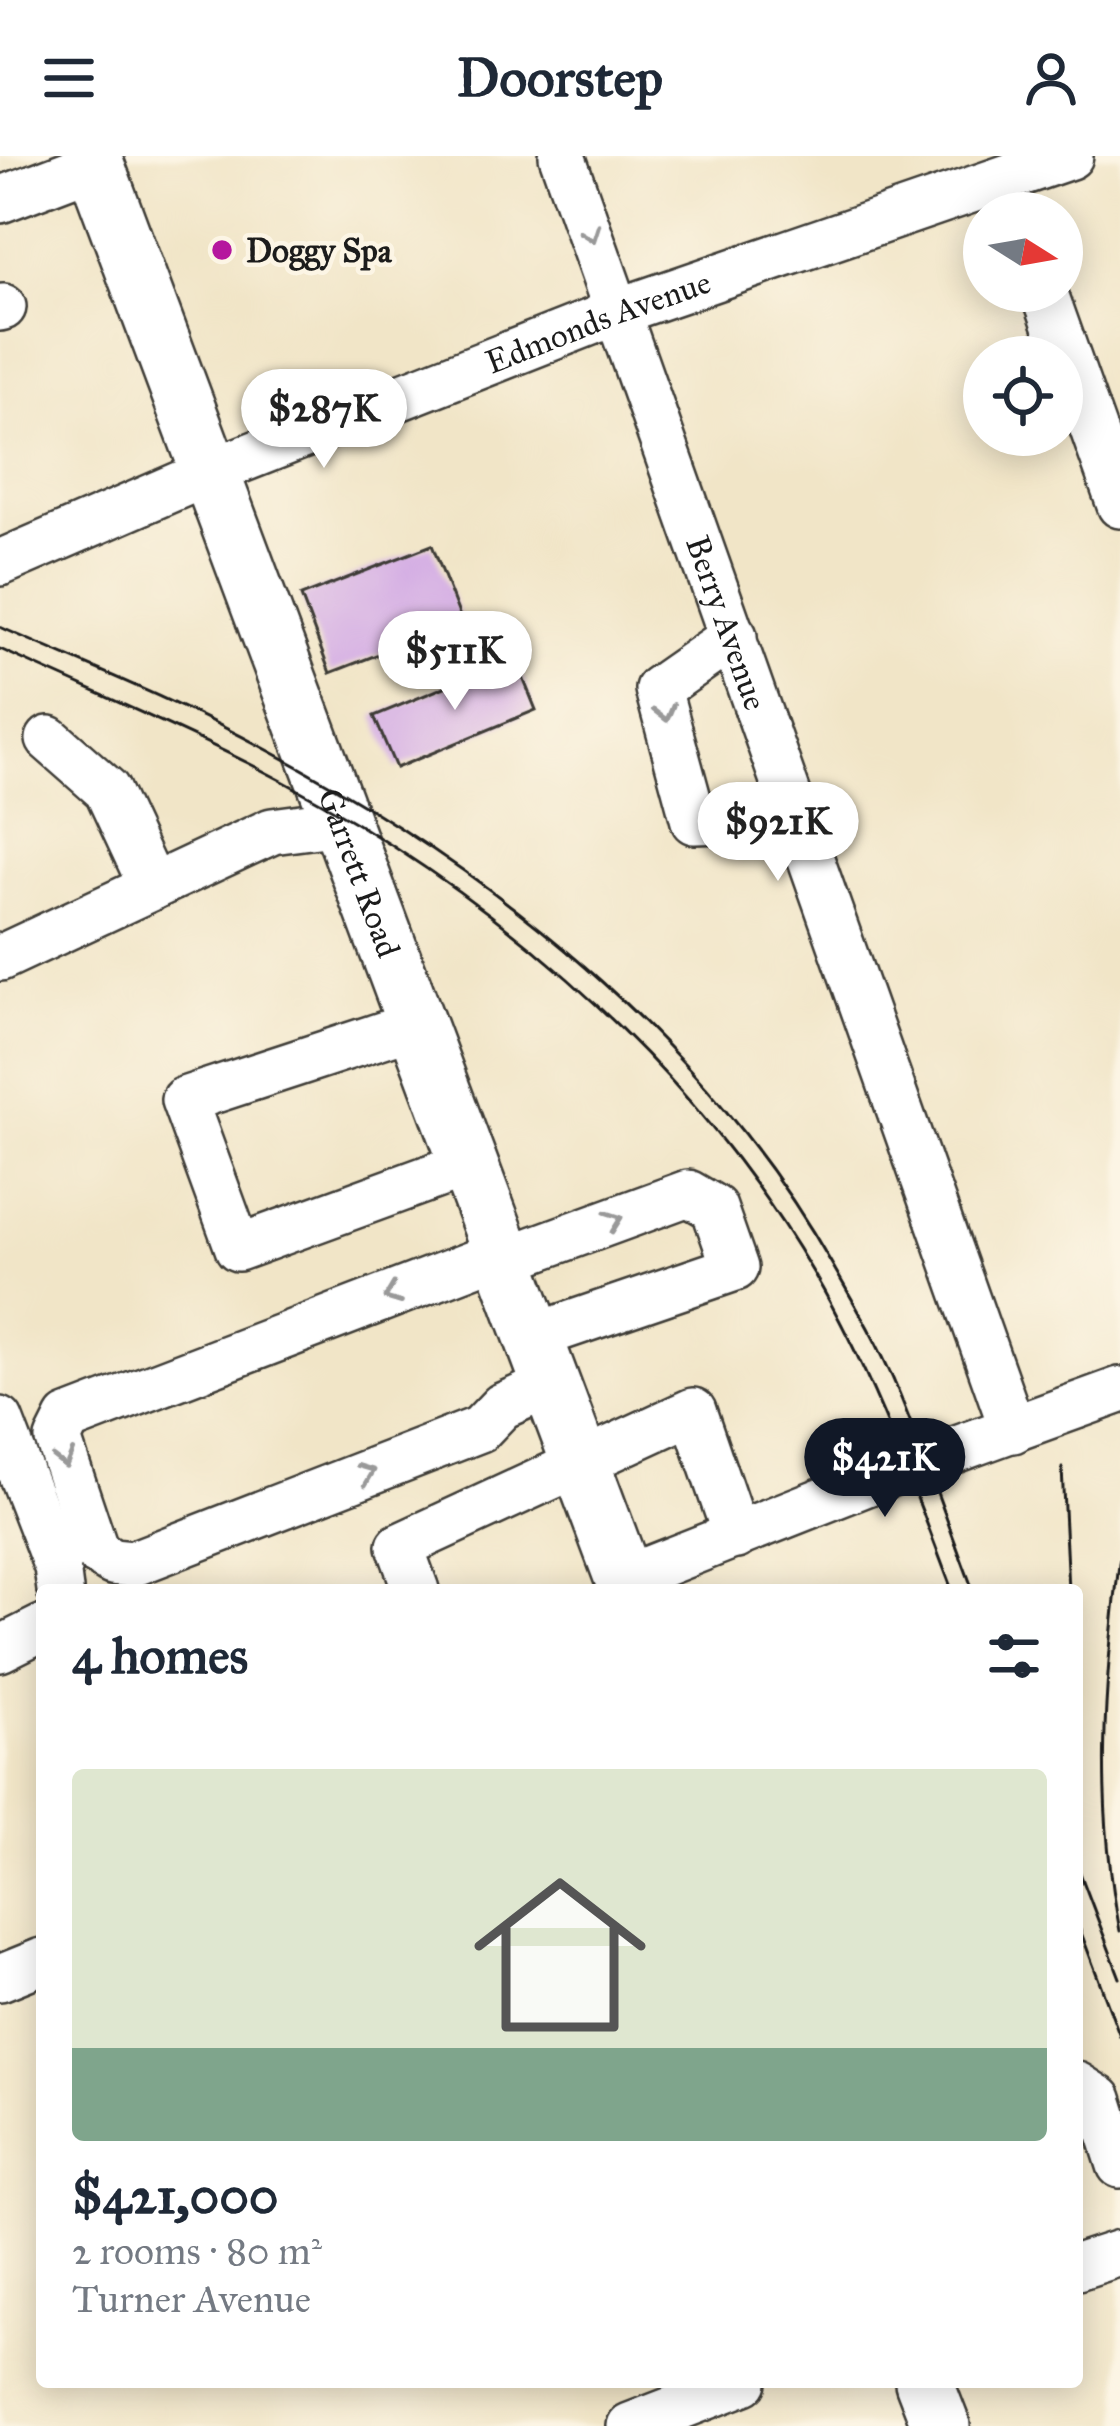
<!DOCTYPE html>
<html lang="en">
<head>
<meta charset="utf-8">
<style>
  :root { --surface:#fff; --page:#f2f2f3; --text:#1f2937; --muted:#747a83; --accent:#111827 }
  body { margin:0; font-family:"IM FELL Great Primer",serif; background:var(--page); color:var(--text); height:100vh; display:flex; flex-direction:column; font-size:45px; white-space:nowrap }
  * { box-sizing:border-box; margin:0 }
  p { font-size:39px; color:var(--muted) }
  .icon { flex:none; width:66px; height:66px; fill:none; stroke:currentColor; stroke-width:2; stroke-linecap:round; stroke-linejoin:round }
  .map { position:relative; flex:1; overflow:hidden }
  .side { position:absolute; left:36px; top:1428px; width:1047px; height:804px; display:flex; flex-direction:column; background:var(--surface); border-radius:12px; box-shadow:0 6px 30px #0003 }
  .side>* { flex:none }
  .needle { width:78px; rotate:101deg }
  .controls { position:absolute; left:963px; top:36px; display:grid; gap:24px }
  .controls a { display:grid; place-items:center; width:120px; height:120px; border-radius:50%; background:var(--surface); box-shadow:0 6px 30px #0003; font-size:60px }
  .price { position:absolute; translate:-50% -102px; padding:0 27px; border-radius:42px; background:#fff; color:#222; font-size:39px; line-height:78px; filter:drop-shadow(0 3px 6px #0008) }
  .price::after { content:''; position:absolute; left:50%; top:72px; width:36px; height:27px; margin-left:-18px; background:inherit; clip-path:polygon(0 0,100% 0,50% 100%) }
  .price.active { background:var(--accent); color:#fff }
  ul { padding:0; list-style:none }
  li { display:grid; align-content:center; gap:24px; height:636px; padding:0 36px }
  li span { display:grid; place-items:center; height:372px; border-radius:12px; color:#555 }
  li>.icon { margin-inline-start:auto }
  span .icon { width:216px; height:216px; fill:#fffc; stroke-width:1 }
  li b { font-size:51px }
  h2 { display:flex; justify-content:space-between; align-items:center; height:144px; padding:0 36px; font-size:51px }
  header { display:flex; justify-content:space-between; align-items:center; height:156px; padding:0 36px; background:var(--surface); font-size:54px; font-weight:800 }
  .map>svg:first-child { display:block }
  .building { fill:#d4ade4 }
  .lines { fill:none; stroke-linecap:round; stroke-linejoin:round }
  .minor-casing { stroke:#3c3a36; stroke-width:50 }
  .major-casing { stroke:#3c3a36; stroke-width:62 }
  .minor { stroke:#fff; stroke-width:45 }
  .major { stroke:#fff; stroke-width:57 }
  .tram { stroke:#1c1c1c; stroke-width:3 }
  .oneway { stroke:#999 }
  .poi-dot { fill:#b5179e; stroke:#fcf5e5; stroke-width:4.5 }
  .labels { text-anchor:middle; stroke-width:9; stroke-linejoin:round; paint-order:stroke }
  .poi-label { font-size:33px; font-weight:bold; fill:#1c1c1c; stroke:#fcf5e5; text-anchor:start }
  .street-label { font-size:33px; fill:#1c1c1c; stroke:#fcf5e5 }
</style>
</head>
<body>
<header><svg class="icon" aria-label="menu" viewBox="0 0 24 24"><path d="M4 6h16M4 12h16M4 18h16"/></svg>Doorstep<svg class="icon" aria-label="person" viewBox="0 0 24 24"><circle cx="12" cy="8" r="4"/><path d="M4 21q1-7 8-7t8 7"/></svg></header>
<div class="map">
<svg width="1120" height="2270" viewBox="0 0 1120 2270">
  <rect width="100%" height="100%" fill="#fcf5e5"/>
  <filter id="ink" filterUnits="userSpaceOnUse"><feTurbulence type="fractalNoise" baseFrequency=".00833" numOctaves="2"/><feDisplacementMap in="SourceGraphic" scale="24" xChannelSelector="R" yChannelSelector="G"/><feConvolveMatrix kernelMatrix="1 2 1 2 8 2 1 2 1" color-interpolation-filters="sRGB"/></filter>
  <filter id="wash" filterUnits="userSpaceOnUse"><feTurbulence type="fractalNoise" baseFrequency=".004" numOctaves="4" result="noise"/><feDisplacementMap in="SourceGraphic" scale="48" xChannelSelector="R" yChannelSelector="G"/><feGaussianBlur stdDeviation="2.7" result="paint"/><feColorMatrix in="noise" values="0 0 0 0 0 0 0 0 0 0 0 0 0 0 0 0 0 1.4 0 .05"/><feComposite in="paint" operator="in"/></filter>
  <g filter="url(#wash)">
    <rect width="100%" height="100%" fill="#f1e5c7"/>
    <g id="blocks">
      <!-- building -->
      <path class="building" d="M432 389 462 466 330 517 301 440Z
        M515 502 536 554 396 612 374 560Z"/>
    </g>
  </g>
  <g filter="url(#ink)">
    <use href="#blocks" fill-opacity="0" stroke="#3c3a36" stroke-width="3"/>
    <g class="lines">
      <defs>
        <g id="minor">
          <path id="s1" d="M562 0 1013 1274"/>
          <path d="M0 44 95 8"/>
          <path d="M1044 135 1120 349"/>
          <path d="M0 152 3 151"/>
          <path id="s2" d="M0 407 210 316 619 155 1070 0"/>
          <path d="M734 480 658 533 694 665 798 662"/>
          <path d="M49 583 107 634 152 731"/>
          <path d="M0 802 272 675 340 666"/>
          <path d="M416 868 184 944 238 1092 468 1008"/>
          <path d="M501 1097 68 1263 58 1283 96 1396 112 1406 132 1408 480 1273 502 1250 552 1228"/>
          <path d="M505 1104 688 1037 714 1052 735 1112 533 1181"/>
          <path d="M0 1264 57 1411 60 1434"/>
          <path d="M624 1423 902 1313 1120 1234"/>
          <path d="M416 1434 400 1390 693 1255 736 1380"/>
          <path d="M0 1493 42 1472"/>
          <path d="M0 1822 42 1805"/>
          <path d="M1077 1929 1099 1943 1120 2009"/>
          <path d="M1077 2111 1120 2097"/>
          <path d="M630 2270 744 2226"/>
        </g>
        <g id="major">
          <path id="s3" d="M92 0 628 1434"/>
          <path d="M924 2226 941 2270"/>
        </g>
      </defs>
      <!-- minor casing -->
      <use href="#minor" class="minor-casing"/>
      <!-- major casing -->
      <use href="#major" class="major-casing"/>
      <!-- minor -->
      <use href="#minor" class="minor"/>
      <!-- major -->
      <use href="#major" class="major"/>
      <!-- tram -->
      <path class="tram" d="M0 471C88 510 179 546 264 592 491 713 705 883 833 1110 855 1148 879 1189 896 1230 924 1297 947 1366 973 1434
        M0 493C82 531 167 566 248 607 475 722 685 897 814 1118 873 1218 911 1326 952 1434
        M1062 1312 1068 1434
        M1120 1400C1104 1530 1095 1644 1120 1775
        M1077 1709 1120 1822
        M1077 1766 1120 1880"/>
    </g>
    <!-- one-way arrows -->
    <defs><path id="oneway-chevron" d="M-2-3.5L2.5 0L-2 3.5" fill="none" stroke-width="1.6" stroke-linecap="round" stroke-linejoin="round" transform="scale(3)"/></defs>
    <g class="oneway">
      <use href="#oneway-chevron" transform="translate(591 78) rotate(70)"/>
      <use href="#oneway-chevron" transform="translate(665 557) rotate(75)"/>
      <use href="#oneway-chevron" transform="translate(614 1064) rotate(-20)"/>
      <use href="#oneway-chevron" transform="translate(392 1139) rotate(159)"/>
      <use href="#oneway-chevron" transform="translate(64 1303) rotate(75)"/>
      <use href="#oneway-chevron" transform="translate(367 1317) rotate(-21)"/>
    </g>
  </g>
  <!-- markers -->
  <circle class="poi-dot" cx="222" cy="94" r="12"/>
  <g class="labels">
    <!-- poi labels -->
    <g class="poi-label">
      <text x="246" y="106">Doggy Spa</text>
    </g>
    <!-- street labels -->
    <g class="street-label">
      <text dy="12" stroke="none"><textPath href="#s2" startOffset="645">Edmonds Avenue</textPath></text>
      <text dy="12" stroke="none"><textPath href="#s1" startOffset="495">Berry Avenue</textPath></text>
      <text dy="12" stroke="none"><textPath href="#s3" startOffset="765">Garrett Road</textPath></text>
    </g>
  </g>
</svg>
<div class="controls">
<a><svg class="needle" viewBox="-14 -14 28 28"><path d="M0-13l5 13h-10z" fill="#e53935"/><path d="M0 13l5-13h-10z" fill="#747a83"/></svg></a>
<a><svg class="icon" aria-label="locate" viewBox="0 0 24 24"><circle cx="12" cy="12" r="6"/><path d="M12 2v4M12 18v4M2 12h4M18 12h4"/></svg></a>
</div>
<b class="price" style="left:324px;top:315px">$287K</b>
<b class="price" style="left:455px;top:557px">$511K</b>
<b class="price" style="left:778px;top:728px">$921K</b>
<b class="price active" style="left:885px;top:1364px">$421K</b>
<section class="side">
<h2>4 homes<svg class="icon" aria-label="filters" viewBox="0 0 24 24"><path d="M4 7h16M4 17h16"/><circle cx="9" cy="7" r="2"/><circle cx="15" cy="17" r="2"/></svg></h2>
<ul>
<li><span style="background:linear-gradient(#dfe7d0 75%,#7fa58c 0)"><svg class="icon" aria-label="home" viewBox="0 0 24 24"><path d="M3 11l9-7 9 7M6 9v11h12V9"/></svg></span><div><b>$421,000</b><p>2 rooms · 80 m²</p><p>Turner Avenue</p></div></li>
</ul>
</section>
</div>
</body>
</html>
